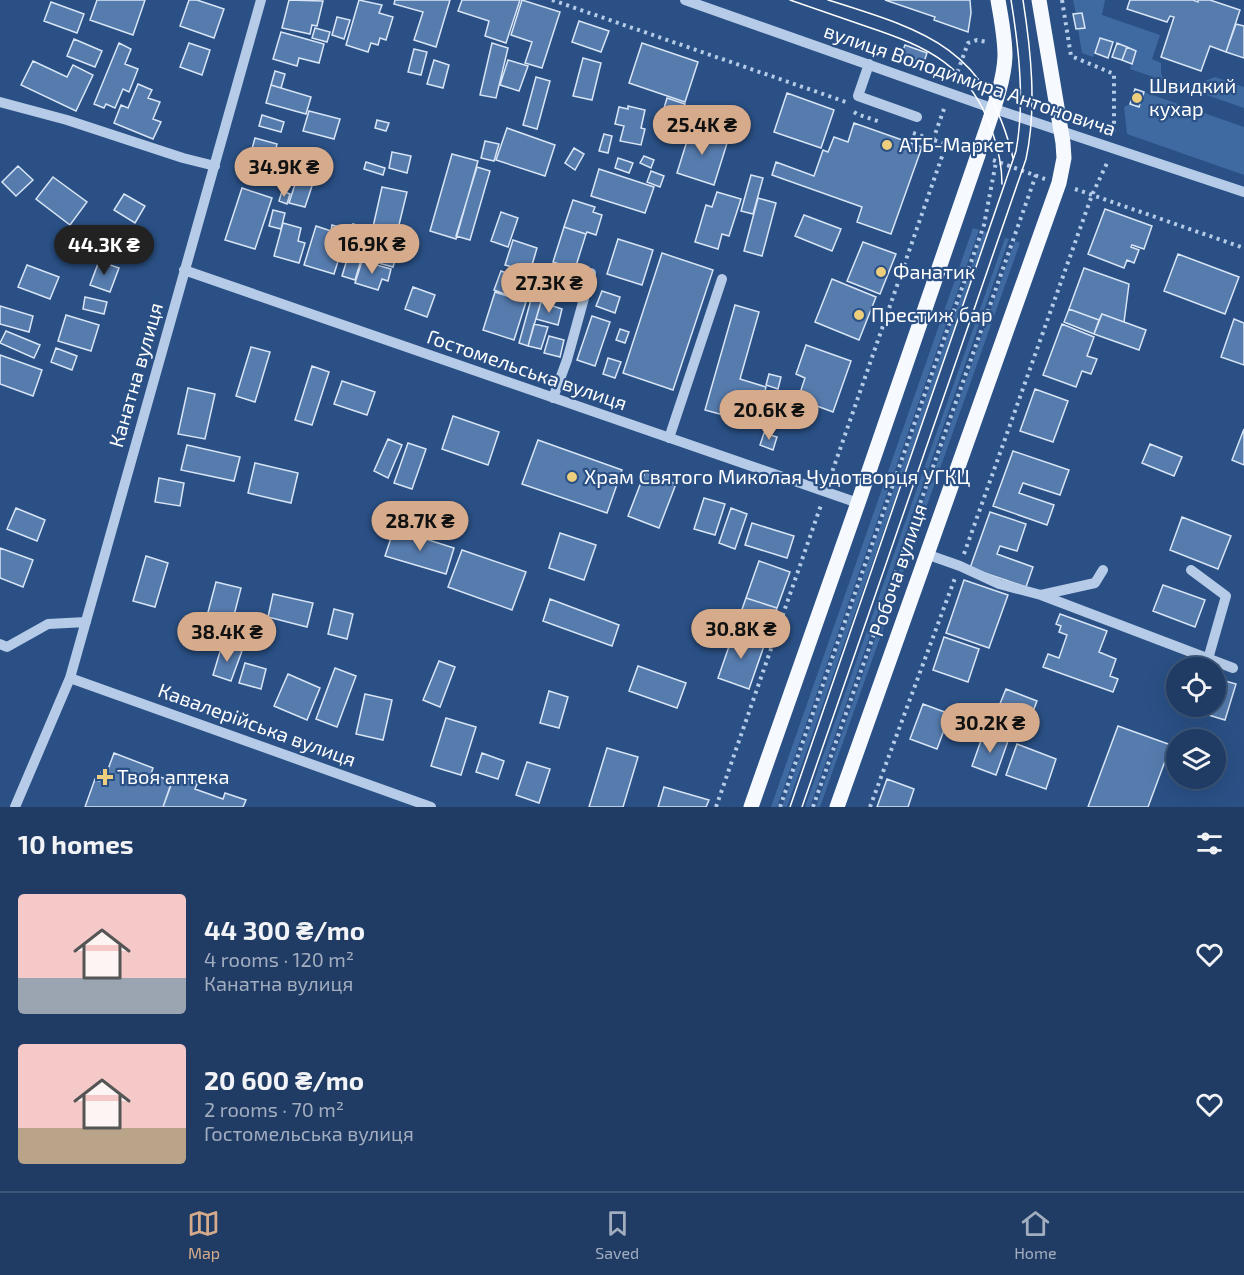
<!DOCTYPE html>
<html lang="en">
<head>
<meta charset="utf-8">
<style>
  :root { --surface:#203c64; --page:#2d476d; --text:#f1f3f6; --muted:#a2adbf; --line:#3d5678; --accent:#d6ab8b }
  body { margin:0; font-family:"Exo 2",sans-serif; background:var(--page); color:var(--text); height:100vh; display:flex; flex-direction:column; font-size:22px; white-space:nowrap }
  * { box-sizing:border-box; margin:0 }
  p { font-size:20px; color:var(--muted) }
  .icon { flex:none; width:33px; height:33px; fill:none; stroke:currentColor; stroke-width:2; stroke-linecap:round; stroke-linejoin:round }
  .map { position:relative; height:807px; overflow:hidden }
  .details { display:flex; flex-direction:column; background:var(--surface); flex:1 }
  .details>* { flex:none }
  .controls { position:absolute; left:1166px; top:657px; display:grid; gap:12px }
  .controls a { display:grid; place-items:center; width:60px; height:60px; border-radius:50%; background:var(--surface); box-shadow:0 6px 24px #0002,0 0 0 2px var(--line); font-size:30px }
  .price { position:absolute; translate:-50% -51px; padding:0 14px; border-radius:21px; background:var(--accent); color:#111; font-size:20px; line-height:39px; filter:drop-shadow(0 2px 3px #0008) }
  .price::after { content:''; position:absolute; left:50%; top:36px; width:18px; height:14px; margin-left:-9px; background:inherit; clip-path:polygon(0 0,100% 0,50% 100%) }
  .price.selected { background:#222; color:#fff }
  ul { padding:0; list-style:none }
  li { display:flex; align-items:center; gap:18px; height:150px; padding:0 18px }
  li span { display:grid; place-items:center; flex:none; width:168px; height:120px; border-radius:6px; color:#555 }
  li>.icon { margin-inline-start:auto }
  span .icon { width:72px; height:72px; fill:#fffc; stroke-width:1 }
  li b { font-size:26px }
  h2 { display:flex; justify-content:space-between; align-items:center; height:72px; padding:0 18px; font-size:26px }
  .menu { display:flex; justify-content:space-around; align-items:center; height:84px; border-top:2px solid var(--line); background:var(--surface); font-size:16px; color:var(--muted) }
  .menu a { display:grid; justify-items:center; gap:3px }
  .menu .selected { color:var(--accent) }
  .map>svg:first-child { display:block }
  .green { fill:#3f6aa1 }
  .building { fill:#567cae; stroke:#d8e5f6; stroke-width:1.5 }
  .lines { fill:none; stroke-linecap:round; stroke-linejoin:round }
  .path { stroke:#b5cbe7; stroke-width:4; stroke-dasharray:3 4.5; stroke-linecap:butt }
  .minor { stroke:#b5cbe7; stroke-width:10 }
  .major { stroke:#f6f9fe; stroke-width:15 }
  .tram { stroke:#fff; stroke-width:1.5 }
  .poi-dot { fill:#edce7c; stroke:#2a5085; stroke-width:2 }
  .labels { text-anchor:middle; stroke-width:4.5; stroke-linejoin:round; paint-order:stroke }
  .street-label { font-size:20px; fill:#fff; stroke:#2a5085 }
  .poi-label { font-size:20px; fill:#fff; stroke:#2a5085; text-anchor:start }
</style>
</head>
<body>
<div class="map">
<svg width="1244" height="807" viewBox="0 0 1244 807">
  <rect width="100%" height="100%" fill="#2a5085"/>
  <!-- green -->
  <path class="green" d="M1073 0H1105L1102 15 1160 35 1152 59 1161 63V74L1165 81 1130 69 1136 51 1101 38 1093 57 1082 53 1078 29 1085 27 1082 13 1076 14Z
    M1215 77 1244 87V108L1198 92 1205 81Z
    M1144 92 1244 127V175L1127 134 1124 107 1130 104 1139 106Z
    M973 228 979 230 777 807H771Z
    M984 231 988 233 787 807H782Z
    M1005 238 1009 239 810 807H805Z
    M1015 241 1020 243 820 807H816Z"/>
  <!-- building -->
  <path class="building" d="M97 0H145L133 35 90 20Z
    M189 0H197L224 9 214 38 180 26Z
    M289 0 323 1 317 26 312 25 310 34 282 28Z
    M359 0 382 5 379 13 393 17 386 40 380 38 378 45 371 43 368 52 346 45Z
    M395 0H450L436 47 414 40 423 12 394 4Z
    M462 0H520L506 43 485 36 489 21 458 11Z
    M522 0 560 12 542 68 525 63 532 42 511 35Z
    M885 0H970L971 13 968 32 934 20 935 17Z
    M1130 0H1193L1198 2V0H1210L1240 10 1226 52 1210 46 1201 71 1161 57 1174 17 1170 16 1167 22 1127 9Z
    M51 2 84 14 77 33 44 21Z
    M1082 13 1085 28 1076 29 1073 14Z
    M337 17 350 20 344 39 332 35Z
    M579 21 609 31 601 52 572 42Z
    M1236 24 1244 26V58L1226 52Z
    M315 28 330 32 327 42 312 38Z
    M281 32 324 44 319 63 299 58 297 66 273 59Z
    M1100 38 1113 42 1108 58 1095 53Z
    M74 39 102 51 95 67 67 56Z
    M119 43 131 49 125 64 138 69 129 92 123 89 115 108 106 104 104 108 94 104Z
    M189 43 210 50 202 75 180 67Z
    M492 43 508 48 496 98 480 95Z
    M642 43 698 62 685 102 629 83Z
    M1117 43 1127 47 1122 60 1112 57Z
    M905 45 927 53 924 62 901 55Z
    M1127 47 1136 51 1132 64 1122 60Z
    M414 49 427 52 421 75 408 72Z
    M583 58 601 63 592 100 573 96Z
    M434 60 449 65 443 88 427 84Z
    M508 60 528 66 519 91 500 85Z
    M33 61 67 77 73 65 93 75 76 111 21 85Z
    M275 71 285 74 281 88 271 85Z
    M536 77 550 81 537 129 523 125Z
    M138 84 152 90 148 98 160 102 153 119 161 122 153 139 114 123 121 105 128 108Z
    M271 85 311 97 306 114 266 103Z
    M1135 89 1144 92 1139 107 1130 104Z
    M787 93 834 110 821 148 774 132Z
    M667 98 685 104 674 139 661 135 667 117 662 115Z
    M628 106 645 110 641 128 645 129 641 145 620 141 624 126 615 124 619 107 628 109Z
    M309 111 340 119 334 139 303 131Z
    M262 115 284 122 281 132 259 126Z
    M377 120 389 123 386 131 375 128Z
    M854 123 922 147 891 234 857 222 862 207 772 175 776 162 814 176 823 150 828 152 834 137 848 142Z
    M507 128 555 145 545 176 496 160Z
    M691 128 728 140 714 185 677 173Z
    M604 134 612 136 608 153 599 151Z
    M255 138 277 144 276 148 285 151 279 175 269 173 267 183 244 177Z
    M485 141 499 144 494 161 481 158Z
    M574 148 584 154 575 170 565 163Z
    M392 152 411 156 407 173 389 168Z
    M452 154 478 161 456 239 430 231Z
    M644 156 654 160 651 168 640 163Z
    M618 158 633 163 629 173 615 168Z
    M366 162 385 168 383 175 364 169Z
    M18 166 33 180 16 196 2 182Z
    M477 167 490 171 470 240 456 236Z
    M599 169 654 187 645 213 591 196Z
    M651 171 664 176 660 187 647 182Z
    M751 175 763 178 753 214 741 211Z
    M53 177 87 202 70 225 36 199Z
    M297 178 313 183 305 207 289 203Z
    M382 187 407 192 397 233 373 227Z
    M242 188 272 198 255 249 225 240Z
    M282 191 290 194 287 204 279 201Z
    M717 192 741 199 729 236 722 234 718 249 695 242 706 205 712 207Z
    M124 194 145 206 135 223 114 210Z
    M758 198 776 203 762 256 744 251Z
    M573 200 595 207 593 212 602 215 596 235 587 232 586 234 564 227Z
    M1105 209 1152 226 1144 249 1132 245 1131 247 1139 250 1134 263 1127 260 1124 268 1088 254Z
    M273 210 285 213 281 229 269 226Z
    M501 212 518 218 508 247 491 241Z
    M804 215 841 229 832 251 795 236Z
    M283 223 301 228 298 241 305 243 299 263 274 256Z
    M353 224 370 229 362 253 346 248Z
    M332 225 348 230 334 274 304 265 316 226 331 231Z
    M564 227 586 234 575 269 553 262Z
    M371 234 400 243 393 267 364 259Z
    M618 239 653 250 642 285 607 274Z
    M513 240 537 248 530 272 505 265Z
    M863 242 896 254 880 294 847 281Z
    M349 253 362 257 355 280 342 276Z
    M662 253 713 270 673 390 623 373Z
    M1178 254 1239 277 1225 314 1164 291Z
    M99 261 119 268 110 292 90 285Z
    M362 261 391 269 388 281 382 279 378 290 355 283Z
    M27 265 59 277 50 299 18 287Z
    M1084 268 1129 284 1124 322 1102 314 1099 320 1069 309Z
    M501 271 529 281 522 300 494 290Z
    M537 278 547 281 528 346 519 343Z
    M832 279 876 297 859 340 815 322Z
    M413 287 435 295 427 317 405 309Z
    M602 291 620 297 615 313 596 306Z
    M495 292 526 302 514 340 483 330Z
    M85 297 107 302 104 314 83 309Z
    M541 302 562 309 558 325 536 319Z
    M735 305 759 312 740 379 766 387 756 424 705 410Z
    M0 306 33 316 29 332 0 324Z
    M1069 309 1099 320 1094 334 1064 322Z
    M1102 314 1146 330 1139 350 1094 334Z
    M66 315 99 325 91 351 58 341Z
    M592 316 610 322 595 366 577 360Z
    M1234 319 1244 323V365L1221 357Z
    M534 324 548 327 541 349 528 346Z
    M1062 324 1094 337 1087 356 1097 359 1091 374 1082 371 1076 387 1043 375Z
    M620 329 629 332 625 343 616 340Z
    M6 331 40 345 34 358 0 343Z
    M549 336 564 340 560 357 544 353Z
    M806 345 851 361 833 412 798 399 805 378 796 374Z
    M251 347 270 352 255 402 236 396Z
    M56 348 77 356 72 370 51 362Z
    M0 355 42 370 33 396 0 384Z
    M608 358 621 362 615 378 603 374Z
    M312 366 329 372 312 425 295 420Z
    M769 374 781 377 778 389 766 385Z
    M342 381 375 392 367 415 334 404Z
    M188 388 215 394 205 439 178 434Z
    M1035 389 1068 401 1053 442 1020 431Z
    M453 416 499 432 488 465 442 449Z
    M1244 429V465L1232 460Z
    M764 433 777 437 773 450 760 445Z
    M388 439 402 445 388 478 374 471Z
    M538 440 622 470 607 513 522 484Z
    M408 443 426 449 412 489 394 483Z
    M1150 444 1182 457 1174 476 1142 463Z
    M187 445 240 457 234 481 181 470Z
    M1013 451 1069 470 1060 495 1023 483 1019 493 1054 505 1047 525 993 506Z
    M255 463 298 473 291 503 248 493Z
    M645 472 676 484 659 528 628 516Z
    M159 478 184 483 180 506 155 502Z
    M704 498 725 504 715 535 694 529Z
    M16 508 45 520 37 541 7 529Z
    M731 508 747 514 735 549 719 543Z
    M990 512 1026 524 1017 551 1000 546 997 554 1033 567 1026 587 970 568Z
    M1182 517 1231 536 1218 569 1170 550Z
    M752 523 794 536 787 558 745 545Z
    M394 529 454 548 446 574 385 556Z
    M560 533 596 545 584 580 549 568Z
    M0 548 33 560 23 587 0 578Z
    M462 550 526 572 512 610 448 587Z
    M146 556 168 563 155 607 133 601Z
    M759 561 790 572 777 608 746 598Z
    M964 580 1008 595 989 648 946 633Z
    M216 582 241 588 232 623 207 616Z
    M1163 585 1205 600 1195 627 1153 611Z
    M273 594 313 603 307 627 268 617Z
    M746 598 777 608 765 643 734 632Z
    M550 599 619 625 612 646 543 621Z
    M334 609 353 614 347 639 328 634Z
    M1060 614 1107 631 1099 652 1116 659 1110 676 1118 679 1113 692 1043 667 1048 654 1059 658 1067 635 1059 632 1061 626 1056 624Z
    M734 632 765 643 749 689 718 678Z
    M944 637 979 649 968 682 933 670Z
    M222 645 242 651 231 681 213 675Z
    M439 661 455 667 440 707 423 700Z
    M245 663 266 669 261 689 239 683Z
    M638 666 686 683 677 708 629 691Z
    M335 668 356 676 337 727 316 719Z
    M288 674 320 688 307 720 274 706Z
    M1215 678 1236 684 1225 720 1182 707 1215 706Z
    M1006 689 1037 701 1022 740 990 728Z
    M549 691 568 697 559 728 540 723Z
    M365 694 392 700 383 740 356 734Z
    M923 704 950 714 937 749 910 739Z
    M446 718 476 727 461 775 431 766Z
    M1118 726 1171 745 1148 807H1088Z
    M984 732 1008 741 996 775 972 766Z
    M1017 744 1056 759 1046 789 1006 775Z
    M607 748 638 757 623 807H589Z
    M114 753 153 768 151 774 172 781 163 807H85L95 779 99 781 102 770 107 772Z
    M482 753 504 761 498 779 476 772Z
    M527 762 550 769 539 803 516 795Z
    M175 774 198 782 195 789 223 799 225 793 246 800 243 807H163Z
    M887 779 914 789 908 807H877Z
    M664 787 709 800 706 807H658Z"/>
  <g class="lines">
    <!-- path -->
    <path class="path" d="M552 0 846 102
      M1062 0 1071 56 1114 74V134
      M955 79 968 43 977 40 987 42
      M854 112 857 114 880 122
      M913 133 963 150
      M933 140 945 106
      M993 160 1045 179
      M1075 189 1244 248
      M830 478 946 145
      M964 554 1092 195 1108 161
      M716 807 821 505
      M780 807 984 225 996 162
      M813 807 1036 175
      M870 807 955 578"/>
    <!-- minor -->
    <path class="minor" d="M685 0 980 104 1244 192
      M869 64 858 96 917 117
      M0 102 67 120 183 158 215 166
      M184 270 858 503
      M553 398 567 360 591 273
      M669 438 722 279
      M926 554 960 566 999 584 1041 595 1233 668
      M1191 570 1226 596 1208 659
      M1041 595 1095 583 1103 570
      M0 644 7 647 48 624 86 622
      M70 678 431 807
      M15 807 70 678 261 0"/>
    <!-- major -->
    <path class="major" d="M751 807 858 503 978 155C987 125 1004 87 1005 56 1005 37 1001 18 998 0
      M837 807 1059 183 1064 158 1063 143 1039 0"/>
    <!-- tram -->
    <path class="tram" d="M790 0C816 9 842 18 868 27 928 47 970 66 992 131 998 148 1002 166 1002 184
      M828 0C927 31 986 48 1013 158
      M790 807 1016 151C1025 102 1019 49 1011 0
      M802 807 1026 159C1037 108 1031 51 1023 0"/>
  </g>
  <!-- markers -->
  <g class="poi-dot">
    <circle cx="1137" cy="98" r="6"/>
    <circle cx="887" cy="145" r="6"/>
    <circle cx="881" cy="272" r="6"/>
    <circle cx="859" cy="315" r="6"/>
    <circle cx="572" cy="477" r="6"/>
    <path d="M102 768h6v6h6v6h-6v6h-6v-6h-6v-6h6z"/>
  </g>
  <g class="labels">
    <!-- street labels -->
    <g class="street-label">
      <text transform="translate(970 80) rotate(19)" y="7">вулиця Володимира Антоновича</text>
      <text transform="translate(527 370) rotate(19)" y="7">Гостомельська вулиця</text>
      <text transform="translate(136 375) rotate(-74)" y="7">Канатна вулиця</text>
      <text transform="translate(898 570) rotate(-71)" y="7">Робоча вулиця</text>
      <text transform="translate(257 725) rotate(20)" y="7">Кавалерійська вулиця</text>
    </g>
    <!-- poi labels -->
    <g class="poi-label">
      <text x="1149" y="93">Швидкий<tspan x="1149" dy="23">кухар</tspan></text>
      <text x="899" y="152">АТБ-Маркет</text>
      <text x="893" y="279">Фанатик</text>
      <text x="871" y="322">Престиж бар</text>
      <text x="584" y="484">Храм Святого Миколая Чудотворця УГКЦ</text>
      <text x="117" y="784">Твоя аптека</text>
    </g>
  </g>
</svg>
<div class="controls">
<a><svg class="icon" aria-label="locate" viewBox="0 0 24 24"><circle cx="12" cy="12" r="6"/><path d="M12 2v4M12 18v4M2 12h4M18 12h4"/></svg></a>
<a><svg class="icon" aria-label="layers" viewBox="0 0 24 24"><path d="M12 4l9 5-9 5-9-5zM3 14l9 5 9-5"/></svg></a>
</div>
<b class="price" style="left:702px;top:156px">25.4K ₴</b>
<b class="price" style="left:284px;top:198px">34.9K ₴</b>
<b class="price" style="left:372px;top:275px">16.9K ₴</b>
<b class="price selected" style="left:104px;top:276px">44.3K ₴</b>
<b class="price" style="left:549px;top:314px">27.3K ₴</b>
<b class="price" style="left:769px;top:441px">20.6K ₴</b>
<b class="price" style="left:420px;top:552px">28.7K ₴</b>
<b class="price" style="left:741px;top:660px">30.8K ₴</b>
<b class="price" style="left:227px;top:663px">38.4K ₴</b>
<b class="price" style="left:990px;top:754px">30.2K ₴</b>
</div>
<section class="details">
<h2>10 homes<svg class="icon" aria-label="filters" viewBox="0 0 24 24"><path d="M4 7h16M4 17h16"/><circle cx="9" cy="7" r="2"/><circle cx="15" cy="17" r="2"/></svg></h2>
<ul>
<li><span style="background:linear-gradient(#f6c9c9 70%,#9aa5b1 0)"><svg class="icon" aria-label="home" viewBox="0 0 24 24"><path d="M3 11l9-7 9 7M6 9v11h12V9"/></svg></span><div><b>44 300 ₴/mo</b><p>4 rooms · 120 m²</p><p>Канатна вулиця</p></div><svg class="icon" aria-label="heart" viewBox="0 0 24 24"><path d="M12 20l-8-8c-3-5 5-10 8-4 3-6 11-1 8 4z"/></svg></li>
<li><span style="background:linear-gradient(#f6c9c9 70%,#b9a48a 0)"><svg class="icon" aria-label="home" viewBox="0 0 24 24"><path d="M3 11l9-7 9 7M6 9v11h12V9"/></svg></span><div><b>20 600 ₴/mo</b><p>2 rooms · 70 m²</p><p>Гостомельська вулиця</p></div><svg class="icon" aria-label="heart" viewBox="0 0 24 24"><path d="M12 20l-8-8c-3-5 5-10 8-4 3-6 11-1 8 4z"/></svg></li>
</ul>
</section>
<nav class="menu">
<a class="selected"><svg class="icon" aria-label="map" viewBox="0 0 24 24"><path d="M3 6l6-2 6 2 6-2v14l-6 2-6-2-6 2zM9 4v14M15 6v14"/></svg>Map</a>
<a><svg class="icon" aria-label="saved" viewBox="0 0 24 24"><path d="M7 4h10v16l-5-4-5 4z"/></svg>Saved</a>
<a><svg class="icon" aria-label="home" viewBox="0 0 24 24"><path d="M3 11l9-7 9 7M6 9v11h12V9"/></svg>Home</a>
</nav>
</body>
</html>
